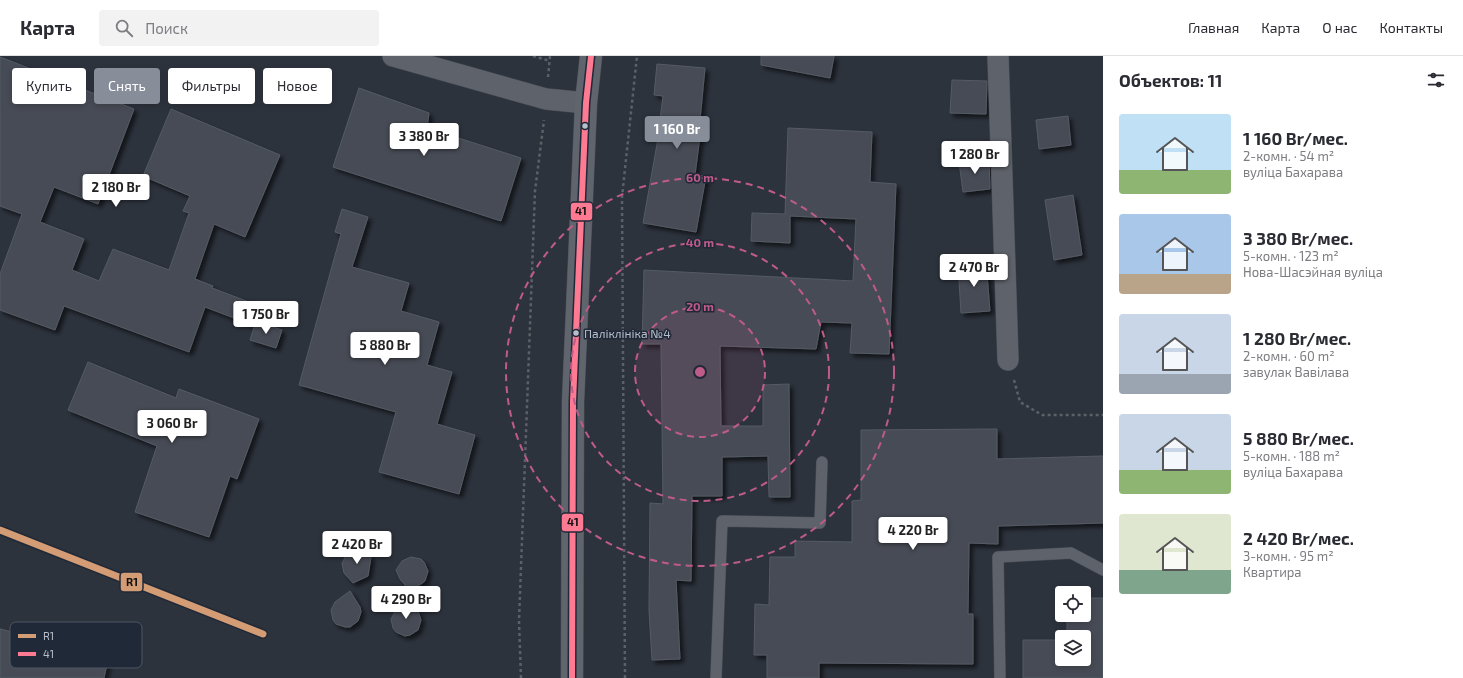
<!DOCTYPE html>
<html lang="ru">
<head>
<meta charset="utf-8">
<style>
  :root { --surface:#fff; --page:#f2f2f3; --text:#2b2b33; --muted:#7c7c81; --line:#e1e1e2; --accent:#878e9a }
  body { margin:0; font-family:"Exo 2",sans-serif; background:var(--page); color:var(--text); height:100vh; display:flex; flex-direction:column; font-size:15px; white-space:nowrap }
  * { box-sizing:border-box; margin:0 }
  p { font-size:13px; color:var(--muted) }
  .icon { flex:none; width:22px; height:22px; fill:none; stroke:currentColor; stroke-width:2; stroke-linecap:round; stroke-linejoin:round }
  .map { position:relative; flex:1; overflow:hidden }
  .sheet { display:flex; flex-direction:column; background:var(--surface); width:360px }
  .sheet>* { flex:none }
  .top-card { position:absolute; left:12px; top:12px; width:380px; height:36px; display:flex; gap:8px }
  .buttons { position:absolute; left:1055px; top:530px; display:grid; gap:8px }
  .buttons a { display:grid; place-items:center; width:36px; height:36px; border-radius:4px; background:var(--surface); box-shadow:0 2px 6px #0003; font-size:20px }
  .price { position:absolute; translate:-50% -34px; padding:0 9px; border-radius:4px; background:#fff; color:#222; font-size:13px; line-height:26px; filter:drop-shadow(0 1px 2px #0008) }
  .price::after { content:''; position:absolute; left:50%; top:24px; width:12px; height:9px; margin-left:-6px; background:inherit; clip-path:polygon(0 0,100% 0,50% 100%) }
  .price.current { background:var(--accent); color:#fff }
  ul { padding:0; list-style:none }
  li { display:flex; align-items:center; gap:12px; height:100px; padding:0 16px }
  li span { display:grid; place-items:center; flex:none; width:112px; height:80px; border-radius:4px; color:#555 }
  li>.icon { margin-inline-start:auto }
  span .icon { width:48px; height:48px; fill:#fffc; stroke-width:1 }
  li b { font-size:17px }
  h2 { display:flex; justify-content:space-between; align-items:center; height:48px; padding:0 16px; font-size:17px }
  .chip { padding:0 14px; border-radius:4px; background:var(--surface); box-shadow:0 2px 6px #0003; font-size:14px; line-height:36px }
  .chip.current { background:var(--accent); color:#fff }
  header { display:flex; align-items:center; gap:24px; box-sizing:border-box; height:56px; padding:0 20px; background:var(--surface); border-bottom:1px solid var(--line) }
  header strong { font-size:19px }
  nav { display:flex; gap:22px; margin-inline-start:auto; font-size:14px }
  .search { width:280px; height:36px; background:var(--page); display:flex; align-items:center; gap:10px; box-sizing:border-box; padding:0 14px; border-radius:4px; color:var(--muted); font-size:15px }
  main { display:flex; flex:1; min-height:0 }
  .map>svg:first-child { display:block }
  .building { fill:#464b54; stroke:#555b64; filter:url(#shadow) }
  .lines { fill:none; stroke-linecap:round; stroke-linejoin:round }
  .service-casing { stroke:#494e55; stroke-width:12 }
  .minor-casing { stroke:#494e55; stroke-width:22 }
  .primary-casing { stroke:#4b5059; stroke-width:23 }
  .path { stroke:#5b6166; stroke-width:2.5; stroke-dasharray:3 3; stroke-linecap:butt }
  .service { stroke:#5e626a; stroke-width:11 }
  .minor { stroke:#5e626a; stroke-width:21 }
  .primary { stroke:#60646c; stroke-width:22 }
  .bus-1-casing { stroke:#202938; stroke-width:9 }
  .bus-1 { stroke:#fe7a93; stroke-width:6 }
  .rail-1-casing { stroke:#202938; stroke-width:10 }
  .rail-1 { stroke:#d39c74; stroke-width:7 }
  .ring { fill:none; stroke:#be5b88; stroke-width:2; stroke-dasharray:7 5 }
  .bus-dot { fill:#b8bfcc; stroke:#202938; stroke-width:1.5 }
  .labels { text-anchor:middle; stroke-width:3; stroke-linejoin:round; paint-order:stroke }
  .bus-label { font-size:12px; fill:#b8bfcc; stroke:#202938; text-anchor:start }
  .key { fill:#202938; stroke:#4e5664; stroke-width:1 }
  .key-label { font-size:11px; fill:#b8bfcc }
  .centre { fill:#be5b88; stroke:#202938; stroke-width:2 }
  .ring-label { font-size:12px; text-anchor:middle; font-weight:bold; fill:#be5b88; stroke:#202938; stroke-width:3; stroke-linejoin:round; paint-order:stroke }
  .line-badge { stroke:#202938; stroke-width:1.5 }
  .pale-badge-label { font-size:11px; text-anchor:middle; font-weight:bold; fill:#111 }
</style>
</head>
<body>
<header>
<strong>Карта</strong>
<div class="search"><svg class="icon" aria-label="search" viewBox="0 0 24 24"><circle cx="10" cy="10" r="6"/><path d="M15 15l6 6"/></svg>Поиск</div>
<nav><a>Главная</a><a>Карта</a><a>О нас</a><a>Контакты</a></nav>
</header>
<main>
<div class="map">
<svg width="1103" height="622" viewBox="0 0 1103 622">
  <defs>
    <filter id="shadow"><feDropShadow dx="3.5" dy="3.5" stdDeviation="2" flood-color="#0009"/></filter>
  </defs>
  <rect width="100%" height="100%" fill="#2d333d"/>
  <!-- building -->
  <path class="building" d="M761 0H834L830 22 761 9Z
    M0 1 134 53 98 148 54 131 40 166 84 183 72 214 99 225 113 193 169 214 189 157 183 155 190 140 143 120 171 53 280 99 245 181 214 168 195 223 213 230 212 232 257 249 250 268 205 251 189 296 64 250 55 274 0 254V218L22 158 0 150Z
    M657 8 705 12 700 64H702L695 119 706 120 696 176 643 167 657 88 663 40 654 39Z
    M952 24 987 25 986 58 950 57Z
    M359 32 429 57 427 72 521 102 501 165 333 111Z
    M1068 60 1071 89 1039 93 1036 64Z
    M788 72 872 76 870 126 896 128 889 298 850 297 852 267 821 266 816 293 720 290 721 370H763V329L789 328 790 441H769L768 400 722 401V440H692L691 525 676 524 680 603 652 604 649 554 650 447 663 448 661 288H642L644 214 853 225 856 163 790 160V187L751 185 752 157 785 158Z
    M989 103 990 133 963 136 959 106Z
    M1073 139 1082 199 1054 204 1045 144Z
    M342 153 368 161 352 211 409 227 401 255 439 266 427 309 452 316 437 368 475 379 459 438 379 416 396 356 299 329 341 178 335 176Z
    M986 206 990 255 961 257 958 209Z
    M256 265 282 274 276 292 250 284Z
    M88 306 176 342 179 333 259 363 237 423 230 420 209 481 135 456 157 390 68 354Z
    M997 373V403L1103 400V467L998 470V488L969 487 968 558H973V608L819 607V622H767V599H754L755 548 769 549 770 501H795V485L852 486V445L861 444V374Z
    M355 494 365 496 371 501 368 520 353 527 344 517 342 507 347 498 351 495Z
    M411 501 421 503 424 506 428 515 425 525 421 528 409 534 400 523 396 514 402 505Z
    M350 535 360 551 361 556 358 565 350 571H345L336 568 333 564 331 554 335 546Z
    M1084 542H1103V622H1023V584H1062V603H1084V581H1067V559H1084Z
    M407 546 418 555 421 564 418 574 410 579 405 580 396 576 393 572 391 563 396 554Z
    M0 573 109 599 104 622H0Z"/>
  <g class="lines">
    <defs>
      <path id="service" d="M716 622 722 465 820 467 822 406
        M1000 622 998 501 1071 497 1103 514"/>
      <path id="minor" d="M393 0 546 43 586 47
        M998 0 1008 304"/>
      <path id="primary" d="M572 622 573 346 586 47 591 0"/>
    </defs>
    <!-- service casing -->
    <use href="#service" class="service-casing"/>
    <!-- minor casing -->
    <use href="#minor" class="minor-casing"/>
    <!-- primary casing -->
    <use href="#primary" class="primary-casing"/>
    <!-- path -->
    <path class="path" d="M533 0 550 5
      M548 21 550 0
      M1014 324 1020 346 1042 359H1103
      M521 622 519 565 535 135 544 64
      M625 622 622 141 637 0"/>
    <!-- service -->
    <use href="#service" class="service"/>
    <!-- minor -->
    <use href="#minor" class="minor"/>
    <!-- primary -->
    <use href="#primary" class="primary"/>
    <defs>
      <path id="bus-1" d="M572 622 573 346 586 47 591 0"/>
    </defs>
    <!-- bus-1 casing -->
    <use href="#bus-1" class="bus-1-casing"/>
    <!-- bus-1 -->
    <use href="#bus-1" class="bus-1"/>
    <defs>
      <path id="rail-1" d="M0 474 263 578"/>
    </defs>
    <!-- rail-1 casing -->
    <use href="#rail-1" class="rail-1-casing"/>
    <!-- rail-1 -->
    <use href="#rail-1" class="rail-1"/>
  </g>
  <!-- distance rings -->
  <circle cx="700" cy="316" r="65" fill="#be5b88" fill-opacity=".12"/>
  <g class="ring">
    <circle cx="700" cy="316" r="65"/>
    <circle cx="700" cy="316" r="129"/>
    <circle cx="700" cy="316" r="194"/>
  </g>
  <!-- markers -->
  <g class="bus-dot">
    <circle cx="585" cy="70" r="3.5"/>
    <circle cx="576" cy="277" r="3.5"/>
  </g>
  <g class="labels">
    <!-- bus labels -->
    <g class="bus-label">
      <text x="584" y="282">Паліклініка №4</text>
    </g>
  </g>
  <!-- legend -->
  <rect x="10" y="566" width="132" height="46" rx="6" class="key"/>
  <rect x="18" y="578" width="18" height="4" fill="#d39c74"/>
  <rect x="18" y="596" width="18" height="4" fill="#fe7a93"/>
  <g class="key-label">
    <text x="43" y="584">R1</text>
    <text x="43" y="602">41</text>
  </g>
  <circle cx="700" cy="316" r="6" class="centre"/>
  <g class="ring-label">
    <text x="700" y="126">60 m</text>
    <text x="700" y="191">40 m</text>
    <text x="700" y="255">20 m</text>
  </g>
  <g class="line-badge">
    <rect x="570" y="146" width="23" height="19" rx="4" fill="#fe7a93"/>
    <rect x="561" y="457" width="23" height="19" rx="4" fill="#fe7a93"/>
    <rect x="120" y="516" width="23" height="20" rx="4" fill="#d39c74"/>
  </g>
  <g class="pale-badge-label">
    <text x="581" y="159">41</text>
    <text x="573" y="470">41</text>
    <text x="132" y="530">R1</text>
  </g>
</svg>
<div class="buttons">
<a><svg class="icon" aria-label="locate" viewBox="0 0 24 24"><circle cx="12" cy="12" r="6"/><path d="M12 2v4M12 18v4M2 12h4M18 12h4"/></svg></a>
<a><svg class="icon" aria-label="layers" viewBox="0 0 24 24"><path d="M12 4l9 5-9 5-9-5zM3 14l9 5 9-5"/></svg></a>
</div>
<b class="price current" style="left:677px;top:94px">1 160 Br</b>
<b class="price" style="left:424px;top:101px">3 380 Br</b>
<b class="price" style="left:975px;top:119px">1 280 Br</b>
<b class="price" style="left:116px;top:152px">2 180 Br</b>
<b class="price" style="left:974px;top:232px">2 470 Br</b>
<b class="price" style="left:266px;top:279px">1 750 Br</b>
<b class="price" style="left:385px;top:310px">5 880 Br</b>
<b class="price" style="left:172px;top:388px">3 060 Br</b>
<b class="price" style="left:913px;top:495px">4 220 Br</b>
<b class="price" style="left:357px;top:509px">2 420 Br</b>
<b class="price" style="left:406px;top:564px">4 290 Br</b>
<div class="top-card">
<a class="chip">Купить</a>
<a class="chip current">Снять</a>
<a class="chip">Фильтры</a>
<a class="chip">Новое</a>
</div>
</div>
<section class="sheet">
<h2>Объектов: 11<svg class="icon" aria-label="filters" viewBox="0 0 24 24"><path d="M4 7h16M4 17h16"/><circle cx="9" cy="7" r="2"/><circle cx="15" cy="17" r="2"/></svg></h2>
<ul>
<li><span style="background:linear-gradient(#bfe0f5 70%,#8fb573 0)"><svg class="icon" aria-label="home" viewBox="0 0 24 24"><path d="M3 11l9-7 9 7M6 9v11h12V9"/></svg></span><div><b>1 160 Br/мес.</b><p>2-комн. · 54 m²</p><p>вуліца Бахарава</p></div></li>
<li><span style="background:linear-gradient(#a9c7e8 75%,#b9a48a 0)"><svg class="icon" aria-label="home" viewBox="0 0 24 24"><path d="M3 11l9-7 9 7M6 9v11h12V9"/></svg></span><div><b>3 380 Br/мес.</b><p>5-комн. · 123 m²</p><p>Нова-Шасэйная вуліца</p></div></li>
<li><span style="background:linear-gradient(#c9d6e8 75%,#9aa5b1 0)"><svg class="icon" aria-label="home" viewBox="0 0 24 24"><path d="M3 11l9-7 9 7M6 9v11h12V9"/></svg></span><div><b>1 280 Br/мес.</b><p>2-комн. · 60 m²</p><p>завулак Вавілава</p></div></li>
<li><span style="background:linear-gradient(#c9d6e8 70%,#8fb573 0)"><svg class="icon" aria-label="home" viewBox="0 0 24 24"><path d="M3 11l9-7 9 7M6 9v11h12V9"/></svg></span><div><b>5 880 Br/мес.</b><p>5-комн. · 188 m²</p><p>вуліца Бахарава</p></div></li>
<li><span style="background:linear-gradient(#dfe7d0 70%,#7fa58c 0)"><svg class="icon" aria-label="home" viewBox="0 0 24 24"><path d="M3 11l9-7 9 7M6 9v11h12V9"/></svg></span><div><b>2 420 Br/мес.</b><p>3-комн. · 95 m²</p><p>Квартира</p></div></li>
</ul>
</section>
</main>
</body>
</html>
